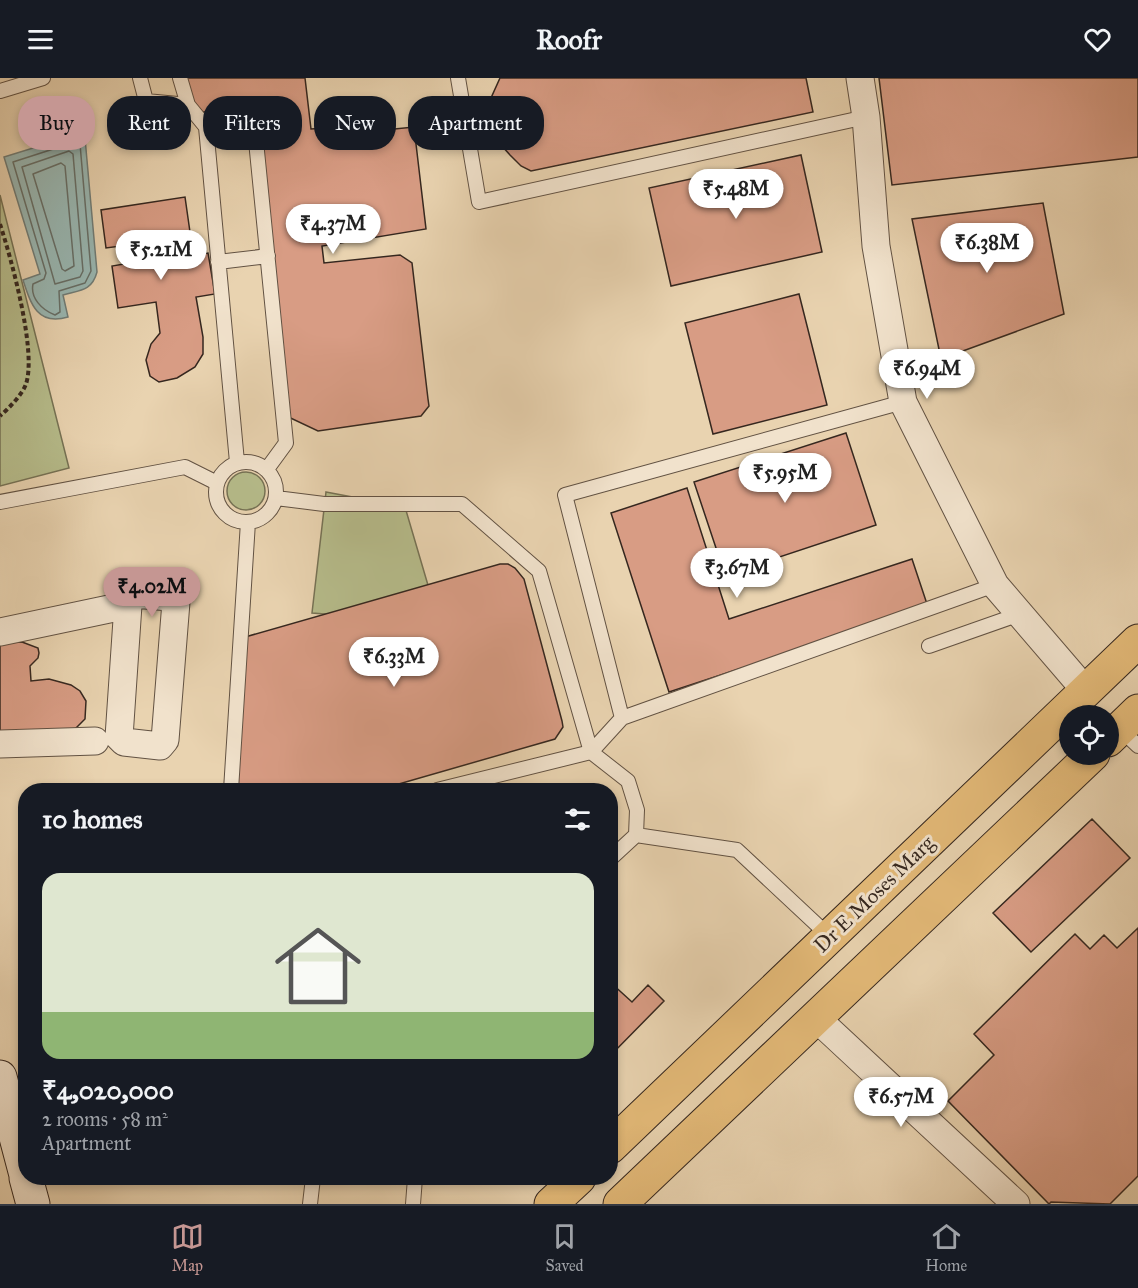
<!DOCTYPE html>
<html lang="en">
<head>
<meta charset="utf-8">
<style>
  :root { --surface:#171b24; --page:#242831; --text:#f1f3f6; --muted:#9ea1a6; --line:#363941; --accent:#c59692 }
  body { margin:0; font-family:"IM FELL Great Primer",serif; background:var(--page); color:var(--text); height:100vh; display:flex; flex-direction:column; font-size:22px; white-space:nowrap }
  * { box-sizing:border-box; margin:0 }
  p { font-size:20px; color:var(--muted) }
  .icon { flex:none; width:33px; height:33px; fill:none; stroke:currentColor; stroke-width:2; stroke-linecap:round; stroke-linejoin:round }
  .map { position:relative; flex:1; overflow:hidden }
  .sheet { position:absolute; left:18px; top:705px; width:600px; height:402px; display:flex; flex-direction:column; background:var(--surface); border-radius:24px; box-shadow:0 3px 9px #0003 }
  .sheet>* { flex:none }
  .guide { position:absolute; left:18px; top:18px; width:600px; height:54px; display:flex; gap:12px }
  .controls { position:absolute; left:1059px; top:627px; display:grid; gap:12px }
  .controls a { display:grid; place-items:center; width:60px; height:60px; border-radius:50%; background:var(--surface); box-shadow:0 3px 9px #0003; font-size:30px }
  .price { position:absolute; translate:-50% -51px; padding:0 14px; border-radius:21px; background:#fff; color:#222; font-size:20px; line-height:39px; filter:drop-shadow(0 2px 3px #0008) }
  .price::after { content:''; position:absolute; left:50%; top:36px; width:18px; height:14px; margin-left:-9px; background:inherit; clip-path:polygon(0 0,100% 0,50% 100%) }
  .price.current { background:var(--accent); color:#111 }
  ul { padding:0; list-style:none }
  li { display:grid; align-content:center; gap:12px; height:318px; padding:0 24px }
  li+li { border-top:2px solid var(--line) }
  li span { display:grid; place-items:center; height:186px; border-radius:18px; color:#555 }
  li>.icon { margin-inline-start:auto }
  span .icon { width:108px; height:108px; fill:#fffc; stroke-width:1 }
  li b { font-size:26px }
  h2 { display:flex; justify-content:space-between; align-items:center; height:72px; padding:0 24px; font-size:26px }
  .chip { padding:0 21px; border-radius:24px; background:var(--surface); box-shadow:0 3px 9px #0003; font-size:21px; line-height:54px }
  .chip.current { background:var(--accent); color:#111 }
  header { display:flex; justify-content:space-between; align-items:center; height:78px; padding:0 24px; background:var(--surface); font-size:27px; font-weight:700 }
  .tabs { display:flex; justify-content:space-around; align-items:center; height:84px; border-top:2px solid var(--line); background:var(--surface); font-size:16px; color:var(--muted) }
  .tabs a { display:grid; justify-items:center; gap:3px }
  .tabs .current { color:var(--accent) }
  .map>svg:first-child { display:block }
  .green { fill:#b6bc8b; stroke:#767255; stroke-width:1.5 }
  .water { fill:#99b7b2; stroke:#717d77; stroke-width:1.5 }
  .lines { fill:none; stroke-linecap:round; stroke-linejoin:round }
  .shore { stroke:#676f68; stroke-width:1.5 }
  .building { fill:#d89c84; stroke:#35271f; stroke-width:1.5 }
  .lane-casing { stroke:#625243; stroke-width:16 }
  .street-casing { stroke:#625243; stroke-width:29 }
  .secondary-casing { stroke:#35271f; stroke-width:35 }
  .primary-casing { stroke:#35271f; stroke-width:35 }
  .path { stroke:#35271f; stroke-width:4; stroke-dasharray:4.5 3; stroke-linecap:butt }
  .lane { stroke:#f1e2cc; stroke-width:14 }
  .street { stroke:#f1e2cc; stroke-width:27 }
  .secondary { stroke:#f1e2cc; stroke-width:33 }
  .primary { stroke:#e4ba78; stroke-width:33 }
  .labels { text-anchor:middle; stroke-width:6; stroke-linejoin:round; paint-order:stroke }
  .street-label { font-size:21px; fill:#35271f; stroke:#f1e2cc }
</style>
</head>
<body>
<header><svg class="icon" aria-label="menu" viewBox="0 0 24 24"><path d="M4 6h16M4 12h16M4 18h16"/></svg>Roofr<svg class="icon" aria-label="heart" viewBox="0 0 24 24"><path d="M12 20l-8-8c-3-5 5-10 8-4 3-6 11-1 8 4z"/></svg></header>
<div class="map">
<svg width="1138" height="1126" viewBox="0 0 1138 1126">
  <rect width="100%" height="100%" fill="#e9d3b0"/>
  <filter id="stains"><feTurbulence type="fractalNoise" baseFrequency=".00333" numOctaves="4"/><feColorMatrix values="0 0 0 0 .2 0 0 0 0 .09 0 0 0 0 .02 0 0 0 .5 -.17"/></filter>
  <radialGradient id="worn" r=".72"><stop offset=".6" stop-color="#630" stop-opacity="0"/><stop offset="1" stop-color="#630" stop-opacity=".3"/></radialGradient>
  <!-- green -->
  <path class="green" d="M0 117 69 390 0 408Z
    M227 413a19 19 0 1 1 38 0a19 19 0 1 1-38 0Z
    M326 414 405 429 430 514 390 541 312 535Z"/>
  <!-- water -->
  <path class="water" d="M75 57 85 60 97 194C92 213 80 212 63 217L68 239C38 248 31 227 23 202L40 196 4 79Z"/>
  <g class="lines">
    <!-- shore -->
    <path class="shore" d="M75 64 80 66 91 193 85 205 59 213 60 234 55 237C42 232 30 220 33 206L44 201 46 195 13 84Z
      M69 73 73 76 83 193 80 199 55 206 22 89Z
      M61 85 65 88 74 188 65 193 62 191 33 96Z"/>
  </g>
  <!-- building -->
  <path class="building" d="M177 0H305L311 51 340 49 364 54 414 49 426 151 322 168 324 185 400 177 412 185 428 321 429 328 421 338 318 353 282 336 251 30 192 35Z
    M500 0H806L813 34 531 93 521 88 510 77 502 68 498 55 491 33V20Z
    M879 0H1138V79L892 107Z
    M801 77 822 174 671 208 649 110Z
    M185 119 190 154 158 158 169 182 208 175 215 216 196 219 203 259V276L195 289 177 300 159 304 150 298 146 282 151 266 160 255 156 224 118 230 112 188 130 185 128 167 106 170 101 132Z
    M1043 125 1064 236 941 281 912 141Z
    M799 216 827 327 713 356 685 245Z
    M846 355 876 447 725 497 694 404Z
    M687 410 729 541 912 481 928 529 669 614 611 435Z
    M500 486H508L515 490 524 501 562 643 563 649 555 661 378 712H231L238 561Z
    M22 564 38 570 39 575 38 580 30 588 31 603 49 601 71 607 80 613 86 623 85 641 72 654 0 655V565Z
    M1092 741 1130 780 1031 874 993 835Z
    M1138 850V1098L1110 1126 1051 1124 1049 1126 948 1023 994 977 974 956 1075 856 1090 871 1104 857 1117 870Z
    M610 904 632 924 648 907 664 923 610 978Z"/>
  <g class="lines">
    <defs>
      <path id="lane" d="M140 0 146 23 188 27
        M180 0 188 27 206 49 237 384
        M458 0 479 124 866 39
        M0 13 43 0
        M206 49 254 43 286 365 267 391
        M218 184 268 178
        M903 324 565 417 622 640 995 507
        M216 414a30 30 0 1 1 60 0a30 30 0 1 1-60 0Z
        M276 420 324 426H462L539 493 591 674 628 703 637 732 636 757 610 781
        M0 424 185 389 217 405
        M929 568 1020 536
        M1120 651 1138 668
        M231 712 248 444
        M437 712 591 674 622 640
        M636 757 737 772 830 859
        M310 1126 313 1100
        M413 1126 415 1100"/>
      <path id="street" d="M860 0 866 39 876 168 903 324 995 507 1086 613
        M133 516 170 519 176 524 165 662 160 668 124 664 119 659 128 527Z
        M0 554 128 527
        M0 666 95 663
        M816 940 1016 1126"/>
      <path id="secondary" d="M0 999 26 1097
        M26 1100 33 1126"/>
      <path id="primary" d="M1108 662 1138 633
        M610 1069 1138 563
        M551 1126 579 1100
        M620 1126 1093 676"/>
    </defs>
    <!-- lane casing -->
    <use href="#lane" class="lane-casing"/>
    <!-- street casing -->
    <use href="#street" class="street-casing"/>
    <!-- secondary casing -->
    <use href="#secondary" class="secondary-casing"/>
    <!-- primary casing -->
    <use href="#primary" class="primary-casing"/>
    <!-- path -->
    <path class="path" d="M0 146C11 180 37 273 26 306 22 317 9 330 0 338"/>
    <!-- lane -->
    <use href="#lane" class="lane"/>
    <!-- street -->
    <use href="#street" class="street"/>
    <!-- secondary -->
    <use href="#secondary" class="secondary"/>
    <!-- primary -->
    <use href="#primary" class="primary"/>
  </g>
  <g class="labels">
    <!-- street labels -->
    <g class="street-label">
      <text transform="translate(874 816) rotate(-44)" y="7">Dr E Moses Marg</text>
    </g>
  </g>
  <rect width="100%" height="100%" filter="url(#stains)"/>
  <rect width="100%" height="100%" fill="url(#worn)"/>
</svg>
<div class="controls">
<a><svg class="icon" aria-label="locate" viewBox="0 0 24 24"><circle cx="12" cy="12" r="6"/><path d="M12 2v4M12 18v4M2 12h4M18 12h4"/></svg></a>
</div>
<b class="price" style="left:736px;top:142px">₹5.48M</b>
<b class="price" style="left:333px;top:177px">₹4.37M</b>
<b class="price" style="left:987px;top:196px">₹6.38M</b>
<b class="price" style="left:161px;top:203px">₹5.21M</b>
<b class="price" style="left:927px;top:322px">₹6.94M</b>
<b class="price" style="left:785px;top:426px">₹5.95M</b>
<b class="price" style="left:737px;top:521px">₹3.67M</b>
<b class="price current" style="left:152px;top:540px">₹4.02M</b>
<b class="price" style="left:394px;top:610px">₹6.33M</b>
<b class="price" style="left:901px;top:1050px">₹6.57M</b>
<div class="guide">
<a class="chip current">Buy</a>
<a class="chip">Rent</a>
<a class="chip">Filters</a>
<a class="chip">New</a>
<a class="chip">Apartment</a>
</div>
<section class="sheet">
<h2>10 homes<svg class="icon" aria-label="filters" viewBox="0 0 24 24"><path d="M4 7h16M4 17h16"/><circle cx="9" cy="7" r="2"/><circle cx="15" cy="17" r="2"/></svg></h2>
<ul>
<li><span style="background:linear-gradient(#dfe7d0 75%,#8fb573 0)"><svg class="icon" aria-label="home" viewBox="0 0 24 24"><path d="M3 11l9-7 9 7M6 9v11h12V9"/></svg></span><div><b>₹4,020,000</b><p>2 rooms · 58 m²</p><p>Apartment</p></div></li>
</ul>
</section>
</div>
<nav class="tabs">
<a class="current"><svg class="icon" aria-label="map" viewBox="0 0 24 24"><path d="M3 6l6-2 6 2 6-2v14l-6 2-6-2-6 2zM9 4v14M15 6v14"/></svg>Map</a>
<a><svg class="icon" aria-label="saved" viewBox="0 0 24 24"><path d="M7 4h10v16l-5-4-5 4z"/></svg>Saved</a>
<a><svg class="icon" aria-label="home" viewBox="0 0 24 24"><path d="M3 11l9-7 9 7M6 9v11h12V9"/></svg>Home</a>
</nav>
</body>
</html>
